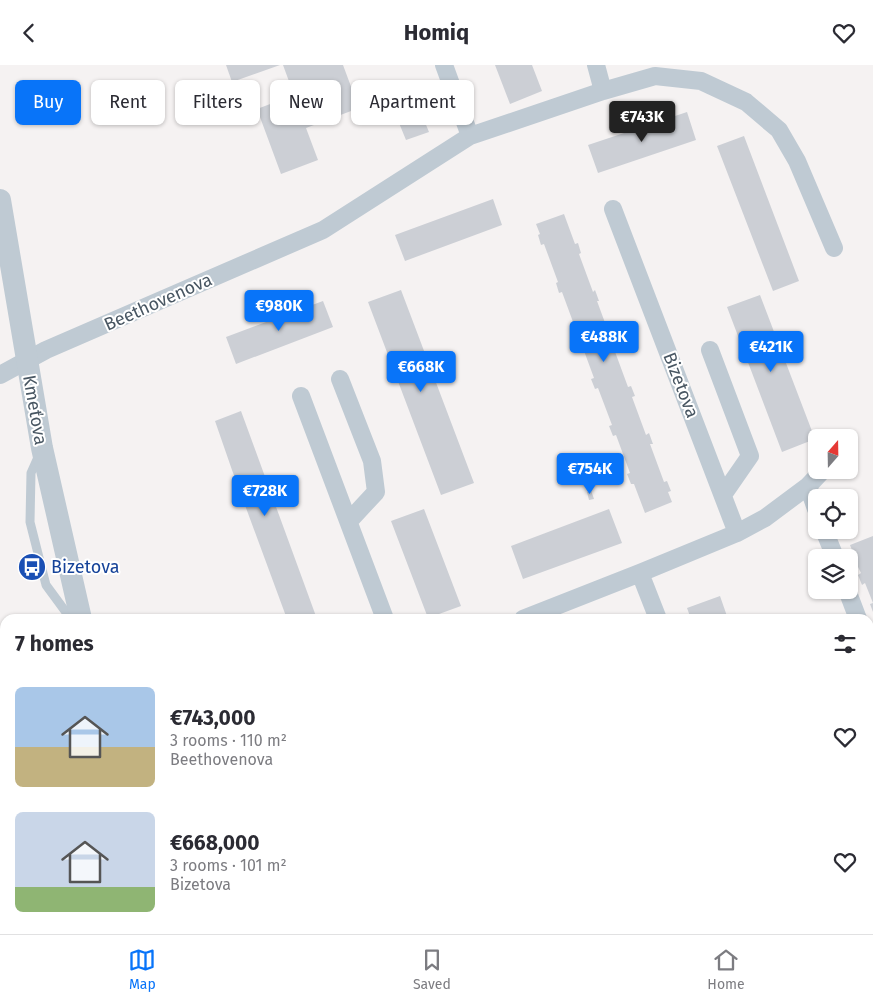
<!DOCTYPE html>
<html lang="en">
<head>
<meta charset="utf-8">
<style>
  :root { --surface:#fff; --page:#f7f7f7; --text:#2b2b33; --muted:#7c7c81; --line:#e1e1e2; --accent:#0874f9 }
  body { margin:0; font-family:"Fira Sans",sans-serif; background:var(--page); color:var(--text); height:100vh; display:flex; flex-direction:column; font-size:19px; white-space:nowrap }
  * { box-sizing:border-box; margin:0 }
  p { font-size:16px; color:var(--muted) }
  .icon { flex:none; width:28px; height:28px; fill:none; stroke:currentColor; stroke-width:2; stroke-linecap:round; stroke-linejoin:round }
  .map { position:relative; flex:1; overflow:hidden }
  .details { position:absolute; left:0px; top:549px; width:874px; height:321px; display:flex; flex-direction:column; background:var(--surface); border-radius:15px 15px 0 0; box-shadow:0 1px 4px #0004 }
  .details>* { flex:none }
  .guide { position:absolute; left:15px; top:15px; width:500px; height:45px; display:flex; gap:10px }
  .needle { width:32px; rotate:20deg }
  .controls { position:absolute; left:808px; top:364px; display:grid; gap:10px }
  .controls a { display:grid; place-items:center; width:50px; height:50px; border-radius:8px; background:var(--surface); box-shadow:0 1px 4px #0004; font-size:25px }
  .price { position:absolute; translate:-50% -42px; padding:0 11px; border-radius:5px; background:var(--accent); color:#fff; font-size:16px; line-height:32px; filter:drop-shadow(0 1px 2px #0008) }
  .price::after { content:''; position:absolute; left:50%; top:30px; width:15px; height:11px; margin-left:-8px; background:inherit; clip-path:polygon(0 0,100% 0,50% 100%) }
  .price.active { background:#222; color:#fff }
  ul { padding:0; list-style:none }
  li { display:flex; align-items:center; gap:15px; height:125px; padding:0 15px }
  li span { display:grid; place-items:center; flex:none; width:140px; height:100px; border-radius:8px; color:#555 }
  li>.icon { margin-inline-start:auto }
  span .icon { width:60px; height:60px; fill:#fffc; stroke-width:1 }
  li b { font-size:21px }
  h2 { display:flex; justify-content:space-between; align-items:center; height:60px; padding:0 15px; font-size:21px }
  .tag { padding:0 18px; border-radius:8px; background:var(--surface); box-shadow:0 1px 4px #0004; font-size:18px; line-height:45px }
  .tag.active { background:var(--accent); color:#fff }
  header { display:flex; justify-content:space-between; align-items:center; height:65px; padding:0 15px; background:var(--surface); font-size:22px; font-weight:700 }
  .dock { display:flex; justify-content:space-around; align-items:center; height:70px; border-top:1px solid var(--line); background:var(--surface); font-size:14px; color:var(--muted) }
  .dock a { display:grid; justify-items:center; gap:2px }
  .dock .active { color:var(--accent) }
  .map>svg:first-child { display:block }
  .green { fill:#bef5d3 }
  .building { fill:#cccfd5 }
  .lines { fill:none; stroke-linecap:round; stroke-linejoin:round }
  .service { stroke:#bfcad3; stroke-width:9 }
  .minor { stroke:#bfcad3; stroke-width:18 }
  .tertiary { stroke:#bfcad3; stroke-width:22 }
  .labels { text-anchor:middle; stroke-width:4; stroke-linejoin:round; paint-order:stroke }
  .street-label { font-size:18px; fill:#485662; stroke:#fff }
  .transit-label { font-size:18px; fill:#164399; stroke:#fff; text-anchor:start }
</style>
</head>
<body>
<header><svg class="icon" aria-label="back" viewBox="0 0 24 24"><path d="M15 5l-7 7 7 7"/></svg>Homiq<svg class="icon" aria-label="heart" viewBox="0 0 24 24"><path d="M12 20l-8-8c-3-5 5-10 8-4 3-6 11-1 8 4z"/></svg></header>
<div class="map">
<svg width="873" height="869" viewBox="0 0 873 869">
  <rect width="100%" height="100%" fill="#f5f2f2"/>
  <!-- green -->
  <path class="green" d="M196 865H261L262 869H197Z"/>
  <!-- building -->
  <path class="building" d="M226 0H280L232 17Z
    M283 0H343L359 43 306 63 318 95 281 109 257 44 294 30Z
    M495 0H532L542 26 510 39Z
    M687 47 696 75 598 108 588 80Z
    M422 50 429 67 406 75 399 58Z
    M744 71 799 216 773 226 717 81Z
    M493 134 502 160 405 196 395 170Z
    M564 149 575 179 578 178 581 188 579 189 593 227 595 225 599 236H597L611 274 613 273 617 282 614 284 628 322 631 321 635 331 632 332 646 370 649 368 653 379H650L664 417 667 416 671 426 668 427 672 437 645 448 634 419H631L627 409 630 408 616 370 613 371 609 361 612 360 598 323 595 324 591 314 594 313 580 275 577 276 573 266 576 265 562 227 559 228 556 218 558 217 544 179 541 180 538 170 540 169 536 159Z
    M401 225 474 418 441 430 368 237Z
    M760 230 815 374 782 387 727 242Z
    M323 236 333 262 236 299 226 272Z
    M241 346 294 491 317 554H287L232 405 215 356Z
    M591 425 594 434 589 435 587 427Z
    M424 444 461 541 428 553 391 456Z
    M609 444 622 478 523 514 511 481Z
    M873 471V547L870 539 873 538 865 518 862 520 858 510 861 508 857 500 855 501 851 491 854 490 850 480Z
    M720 531 728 554H691L687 543Z
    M0 607 5 620V632L0 634Z
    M5 644V674L0 676V646Z
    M5 680V710L0 712V682Z
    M5 719V737L0 721Z
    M60 865H89L90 869H50Z"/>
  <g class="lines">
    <!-- service -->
    <path class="service" d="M39 390 31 408 30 457 46 520 71 554"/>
    <!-- minor -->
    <path class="minor" d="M444 0 470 71
      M596 0 603 26
      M613 144 737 468
      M710 285 750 391 723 430
      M0 310 46 285 323 165 470 71 603 26 655 11 701 16 746 37 779 65 797 96 834 183
      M340 314 372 396 376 427 349 456
      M301 331 385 554
      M808 421 816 444
      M824 465 835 492
      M640 508 658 554
      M847 525 858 554
      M523 554 640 508 737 468 765 453 808 421 823 405
      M869 582 873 593
      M0 802 5 816
      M10 869 16 865"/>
    <!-- tertiary -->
    <path class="tertiary" d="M0 135 42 383 81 554
      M869 792 873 790
      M869 828 873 826
      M157 865 158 869
      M672 869 682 865
      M764 869 774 865"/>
  </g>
  <!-- icons -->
  <defs>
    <symbol id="bus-disc" viewBox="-11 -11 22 22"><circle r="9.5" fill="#1a4fb4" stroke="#fff"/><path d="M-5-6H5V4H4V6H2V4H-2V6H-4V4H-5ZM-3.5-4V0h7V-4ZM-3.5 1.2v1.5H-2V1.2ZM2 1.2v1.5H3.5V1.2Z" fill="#fff"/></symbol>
  </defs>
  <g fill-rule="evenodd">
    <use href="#bus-disc" x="16" y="486" width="32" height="32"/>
  </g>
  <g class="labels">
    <!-- street labels -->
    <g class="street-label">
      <text transform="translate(158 237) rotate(-24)" y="6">Beethovenova</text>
      <text transform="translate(681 320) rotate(69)" y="6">Bizetova</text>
      <text transform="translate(35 345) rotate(80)" y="6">Kmeťova</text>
    </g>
    <!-- transit labels -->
    <g class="transit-label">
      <text x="51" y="508">Bizetova</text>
    </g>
  </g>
</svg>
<div class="controls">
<a><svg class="needle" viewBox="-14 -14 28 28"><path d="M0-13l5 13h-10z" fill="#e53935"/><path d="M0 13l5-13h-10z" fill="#7c7c81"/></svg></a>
<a><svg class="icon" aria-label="locate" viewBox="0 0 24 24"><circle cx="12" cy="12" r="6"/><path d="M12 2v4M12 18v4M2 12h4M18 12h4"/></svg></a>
<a><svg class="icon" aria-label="layers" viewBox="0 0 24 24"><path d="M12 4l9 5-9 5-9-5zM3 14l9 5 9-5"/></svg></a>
</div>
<b class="price active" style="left:642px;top:78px">€743K</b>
<b class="price" style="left:279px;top:267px">€980K</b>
<b class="price" style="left:604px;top:298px">€488K</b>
<b class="price" style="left:771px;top:308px">€421K</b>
<b class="price" style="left:421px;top:328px">€668K</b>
<b class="price" style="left:590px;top:430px">€754K</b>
<b class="price" style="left:265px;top:452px">€728K</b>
<div class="guide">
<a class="tag active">Buy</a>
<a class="tag">Rent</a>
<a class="tag">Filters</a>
<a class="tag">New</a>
<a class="tag">Apartment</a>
</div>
<section class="details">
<h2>7 homes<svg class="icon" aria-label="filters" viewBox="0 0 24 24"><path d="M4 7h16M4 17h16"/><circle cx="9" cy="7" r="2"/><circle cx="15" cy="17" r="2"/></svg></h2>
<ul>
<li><span style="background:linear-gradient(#a9c7e8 60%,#c2b280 0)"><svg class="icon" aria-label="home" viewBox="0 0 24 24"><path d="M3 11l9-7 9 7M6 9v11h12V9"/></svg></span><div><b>€743,000</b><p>3 rooms · 110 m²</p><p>Beethovenova</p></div><svg class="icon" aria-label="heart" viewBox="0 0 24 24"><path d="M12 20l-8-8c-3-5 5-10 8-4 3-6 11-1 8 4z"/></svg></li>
<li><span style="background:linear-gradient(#c9d6e8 75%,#8fb573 0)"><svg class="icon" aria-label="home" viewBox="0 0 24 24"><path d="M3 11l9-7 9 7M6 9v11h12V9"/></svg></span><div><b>€668,000</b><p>3 rooms · 101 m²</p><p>Bizetova</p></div><svg class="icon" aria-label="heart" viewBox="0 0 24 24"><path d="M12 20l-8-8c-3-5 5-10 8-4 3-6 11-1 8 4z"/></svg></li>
</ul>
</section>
</div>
<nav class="dock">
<a class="active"><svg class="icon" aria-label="map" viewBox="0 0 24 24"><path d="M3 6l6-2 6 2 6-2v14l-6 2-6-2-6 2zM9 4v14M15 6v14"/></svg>Map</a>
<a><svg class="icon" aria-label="saved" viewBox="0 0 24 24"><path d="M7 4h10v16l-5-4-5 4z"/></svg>Saved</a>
<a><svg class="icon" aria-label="home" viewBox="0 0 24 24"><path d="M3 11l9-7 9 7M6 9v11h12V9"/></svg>Home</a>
</nav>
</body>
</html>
